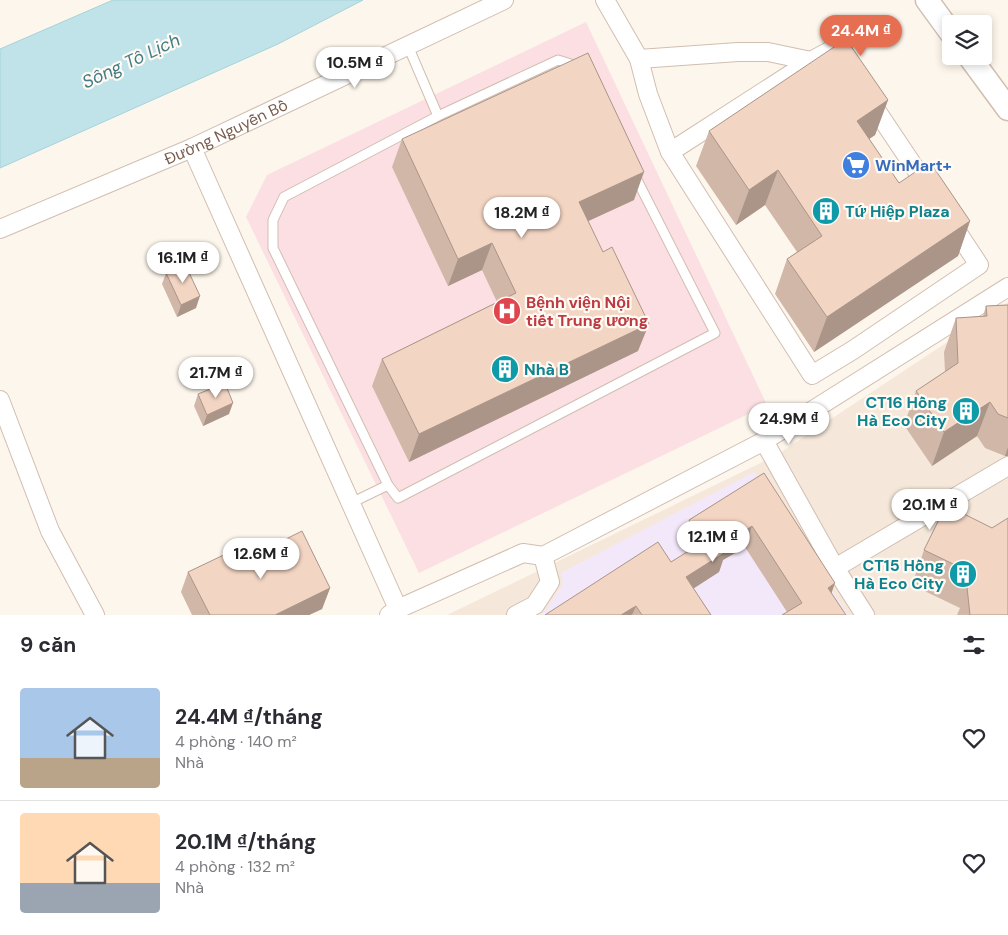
<!DOCTYPE html>
<html lang="vi">
<head>
<meta charset="utf-8">
<style>
  :root { --surface:#fff; --page:#f7f7f7; --text:#2b2b33; --muted:#7c7c81; --line:#e1e1e2; --accent:#e76f51 }
  body { margin:0; font-family:"DM Sans",sans-serif; background:var(--page); color:var(--text); height:100vh; display:flex; flex-direction:column; font-size:19px; white-space:nowrap }
  * { box-sizing:border-box; margin:0 }
  p { font-size:16px; color:var(--muted) }
  .icon { flex:none; width:28px; height:28px; fill:none; stroke:currentColor; stroke-width:2; stroke-linecap:round; stroke-linejoin:round }
  .map { position:relative; height:615px; overflow:hidden }
  .drawer { display:flex; flex-direction:column; background:var(--surface); flex:1 }
  .drawer>* { flex:none }
  .controls { position:absolute; left:942px; top:15px; display:grid; gap:10px }
  .controls a { display:grid; place-items:center; width:50px; height:50px; border-radius:5px; background:var(--surface); box-shadow:0 2px 8px #0003; font-size:25px }
  .price { position:absolute; translate:-50% -42px; padding:0 11px; border-radius:18px; background:#fff; color:#222; font-size:16px; line-height:32px; filter:drop-shadow(0 1px 2px #0008) }
  .price::after { content:''; position:absolute; left:50%; top:30px; width:15px; height:11px; margin-left:-8px; background:inherit; clip-path:polygon(0 0,100% 0,50% 100%) }
  .price.on { background:var(--accent); color:#fff }
  ul { padding:0; list-style:none }
  li { display:flex; align-items:center; gap:15px; height:125px; padding:0 20px }
  li+li { border-top:1px solid var(--line) }
  li span { display:grid; place-items:center; flex:none; width:140px; height:100px; border-radius:5px; color:#555 }
  li>.icon { margin-inline-start:auto }
  span .icon { width:60px; height:60px; fill:#fffc; stroke-width:1 }
  li b { font-size:21px }
  h2 { display:flex; justify-content:space-between; align-items:center; height:60px; padding:0 20px; font-size:21px }
  .map>svg:first-child { display:block }
  .residential { fill:#f5e8da }
  .education { fill:#f3e8fa }
  .medical { fill:#fbdfe3 }
  .water { fill:#bfe3e8; stroke:#a5d3da }
  .lines { fill:none; stroke-linecap:round; stroke-linejoin:round }
  .service-casing { stroke:#d1beb0; stroke-width:11 }
  .minor-casing { stroke:#d1beb0; stroke-width:20 }
  .tertiary-casing { stroke:#d1beb0; stroke-width:25 }
  .service { stroke:#fff; stroke-width:9 }
  .minor { stroke:#fff; stroke-width:18 }
  .tertiary { stroke:#fff; stroke-width:22 }
  .wall { fill:#d1b7a8 }
  .shaded-wall { fill:#aa9588 }
  .building { fill:#f3d5c3; stroke:#aa9588 }
  .labels { text-anchor:middle; stroke-width:4.5; stroke-linejoin:round; paint-order:stroke }
  .street-label { font-size:16px; fill:#7a5c4d; stroke:#fffaf3 }
  .shop-label { font-size:16px; font-weight:bold; fill:#366cbe; stroke:#fffaf3; text-anchor:start }
  .culture-label { font-size:16px; font-weight:bold; fill:#0d838f; stroke:#fffaf3; text-anchor:start }
  .health-label { font-size:16px; font-weight:bold; fill:#be3a42; stroke:#fffaf3; text-anchor:start }
  .water-label { font-size:18px; font-style:italic; fill:#437c86; stroke:#fffaf3 }
</style>
</head>
<body>
<div class="map">
<svg width="1008" height="615" viewBox="0 0 1008 615">
  <rect width="100%" height="100%" fill="#fdf6ec"/>
  <!-- residential -->
  <path class="residential" d="M1008 302V615H447L775 456Z"/>
  <!-- education -->
  <path class="education" d="M754 472 848 615H542L563 584 561 573Z"/>
  <!-- medical -->
  <path class="medical" d="M586 22 767 405 419 573 246 217 267 175Z"/>
  <!-- water -->
  <path class="water" d="M113 0H363L278 44 0 168V49Z"/>
  <g class="lines">
    <defs>
      <path id="service" d="M408 46 438 116
        M388 485 398 498 715 333 634 174
        M351 503 388 485 273 248V220L284 197 438 116 558 60 577 66"/>
      <g id="minor">
        <path d="M605 0 639 59 648 94 670 152 812 375 853 350 979 265 950 221"/>
        <path d="M639 59 738 52H768L811 61 835 48 840 56"/>
        <path d="M868 98 929 189"/>
        <path d="M192 148 398 609"/>
        <path d="M670 152 811 61"/>
        <path id="s1" d="M0 229 192 148 504 0"/>
        <path d="M0 400 50 531 95 615"/>
        <path d="M764 441 835 568 865 615"/>
        <path d="M835 568 1008 466"/>
        <path d="M389 615 398 609 523 553 543 556 764 441 1008 287"/>
        <path d="M516 615 535 605 550 582 543 556"/>
      </g>
      <path id="tertiary" d="M927 0 951 33
        M969 56 1008 109"/>
    </defs>
    <!-- service casing -->
    <use href="#service" class="service-casing"/>
    <!-- minor casing -->
    <use href="#minor" class="minor-casing"/>
    <!-- tertiary casing -->
    <use href="#tertiary" class="tertiary-casing"/>
    <!-- service -->
    <use href="#service" class="service"/>
    <!-- minor -->
    <use href="#minor" class="minor"/>
    <!-- tertiary -->
    <use href="#tertiary" class="tertiary"/>
  </g>
  <!-- wall -->
  <path class="wall" d="M888 100 875 135 869 139 899 183 970 221 958 256 814 352 775 294 787 259 797 252 765 205 736 225 696 166 709 131Z
    M402 139 634 200 588 221 638 351 409 462 372 386 382 359 497 302 482 270 448 286 392 167Z
    M166 273 196 308 177 317 162 284Z
    M1008 305V456H1005L985 448 977 436 932 466 904 425 916 391 945 372 944 352 956 318 983 316 986 306Z
    M198 394 229 414 203 426 194 406Z
    M764 473 831 594 787 612 745 547 723 560 719 572 693 588 711 615H545L671 562 689 551 682 541 689 520Z
    M946 505 1008 615H957L960 608 912 585 924 550Z
    M238 563 330 588 322 609 309 615H192L181 592 188 572Z"/>
  <!-- shaded-wall -->
  <path class="shaded-wall" d="M888 100 875 135 844 156 857 121Z
    M778 170 765 205 736 225 749 190Z
    M644 172 634 200 569 230 579 202Z
    M970 221 958 256 814 352 827 317Z
    M492 243 482 270 448 286 458 259Z
    M200 296 196 308 177 317 181 305Z
    M649 324 638 351 409 462 419 434Z
    M990 402 977 436 932 466 944 432Z
    M233 403 229 414 203 426 207 415Z
    M1008 447V456H1005Z
    M752 526 745 547 723 560 719 572 679 598 686 577 723 545Z
    M835 583 828 603V588Z
    M330 588 322 609 309 615H275Z
    M636 606 632 615H621Z"/>
  <!-- building -->
  <path class="building" d="M846 39 888 100 857 121 899 183 930 162 970 221 827 317 787 259 822 236 778 170 749 190 709 131Z
    M588 53 644 172 579 202 603 252 612 247 649 324 419 434 382 359 516 293 492 243 458 259 402 139Z
    M185 264 200 296 181 305 166 273Z
    M1008 305V418L998 414 990 402 944 432 916 391 958 363 956 318 987 316 986 306Z
    M225 383 233 403 207 415 198 394Z
    M764 473 835 583 828 588 846 615H782L802 603 752 526 723 545 727 551 686 577 711 615H642L636 606 621 615H545L658 542 671 562 703 542 689 520Z
    M946 505 992 528 1008 518V615H970L967 587 974 574 924 550Z
    M302 531 330 588 275 615H210L188 572 232 551 238 563Z"/>
  <!-- icons -->
  <defs>
    <symbol id="supermarket-disc" viewBox="-11 -11 22 22"><circle r="9.5" fill="#3f7fe0" stroke="#fffaf3"/><path d="M-6-5.5h2.5l.6 2H6L4.5 2H-2.5L-4.4-4H-6ZM-1.5 3.2a1.3 1.3 0 1 0 .1 0ZM3 3.2a1.3 1.3 0 1 0 .1 0Z" fill="#fff"/></symbol>
    <symbol id="building-disc" viewBox="-11 -11 22 22"><circle r="9.5" fill="#0f9aa8" stroke="#fffaf3"/><path d="M-4-6H4V6H1V3H-1V6H-4ZM-2.5-4.3h1.7v1.8h-1.7ZM.8-4.3h1.7v1.8H.8ZM-2.5-1h1.7V.8h-1.7ZM.8-1h1.7V.8H.8Z" fill="#fff"/></symbol>
    <symbol id="hospital-disc" viewBox="-11 -11 22 22"><circle r="9.5" fill="#e0444e" stroke="#fffaf3"/><path d="M-5-5h3v3.5h4V-5h3V5h-3V1.5h-4V5h-3Z" fill="#fff"/></symbol>
  </defs>
  <g fill-rule="evenodd">
    <use href="#supermarket-disc" x="840" y="149" width="32" height="32"/>
    <use href="#building-disc" x="810" y="195" width="32" height="32"/>
    <use href="#hospital-disc" x="491" y="295" width="32" height="32"/>
    <use href="#building-disc" x="489" y="353" width="32" height="32"/>
    <use href="#building-disc" x="950" y="395" width="32" height="32"/>
    <use href="#building-disc" x="947" y="558" width="32" height="32"/>
  </g>
  <g class="labels">
    <!-- street labels -->
    <g class="street-label">
      <text dy="6" stroke="none"><textPath href="#s1" startOffset="246">Đường Nguyễn Bồ</textPath></text>
    </g>
    <!-- shop labels -->
    <g class="shop-label">
      <text x="875" y="171">WinMart+</text>
    </g>
    <!-- culture labels -->
    <g class="culture-label">
      <text x="845" y="217">Tứ Hiệp Plaza</text>
      <text x="524" y="375">Nhà B</text>
      <text x="947" y="408" text-anchor="end">CT16 Hồng<tspan x="947" dy="18">Hà Eco City</tspan></text>
      <text x="944" y="571" text-anchor="end">CT15 Hồng<tspan x="944" dy="18">Hà Eco City</tspan></text>
    </g>
    <!-- health labels -->
    <g class="health-label">
      <text x="526" y="308">Bệnh viện Nội<tspan x="526" dy="18">tiết Trung ương</tspan></text>
    </g>
    <!-- water labels -->
    <g class="water-label">
      <text transform="translate(131 61) rotate(-25)" y="6">Sông Tô Lịch</text>
    </g>
  </g>
</svg>
<div class="controls">
<a><svg class="icon" aria-label="layers" viewBox="0 0 24 24"><path d="M12 4l9 5-9 5-9-5zM3 14l9 5 9-5"/></svg></a>
</div>
<b class="price on" style="left:861px;top:57px">24.4M ₫</b>
<b class="price" style="left:355px;top:89px">10.5M ₫</b>
<b class="price" style="left:522px;top:239px">18.2M ₫</b>
<b class="price" style="left:183px;top:284px">16.1M ₫</b>
<b class="price" style="left:216px;top:399px">21.7M ₫</b>
<b class="price" style="left:789px;top:445px">24.9M ₫</b>
<b class="price" style="left:930px;top:531px">20.1M ₫</b>
<b class="price" style="left:713px;top:563px">12.1M ₫</b>
<b class="price" style="left:261px;top:580px">12.6M ₫</b>
</div>
<section class="drawer">
<h2>9 căn<svg class="icon" aria-label="filters" viewBox="0 0 24 24"><path d="M4 7h16M4 17h16"/><circle cx="9" cy="7" r="2"/><circle cx="15" cy="17" r="2"/></svg></h2>
<ul>
<li><span style="background:linear-gradient(#a9c7e8 70%,#b9a48a 0)"><svg class="icon" aria-label="home" viewBox="0 0 24 24"><path d="M3 11l9-7 9 7M6 9v11h12V9"/></svg></span><div><b>24.4M ₫/tháng</b><p>4 phòng · 140 m²</p><p>Nhà</p></div><svg class="icon" aria-label="heart" viewBox="0 0 24 24"><path d="M12 20l-8-8c-3-5 5-10 8-4 3-6 11-1 8 4z"/></svg></li>
<li><span style="background:linear-gradient(#ffd9b3 70%,#9aa5b1 0)"><svg class="icon" aria-label="home" viewBox="0 0 24 24"><path d="M3 11l9-7 9 7M6 9v11h12V9"/></svg></span><div><b>20.1M ₫/tháng</b><p>4 phòng · 132 m²</p><p>Nhà</p></div><svg class="icon" aria-label="heart" viewBox="0 0 24 24"><path d="M12 20l-8-8c-3-5 5-10 8-4 3-6 11-1 8 4z"/></svg></li>
</ul>
</section>
</body>
</html>
